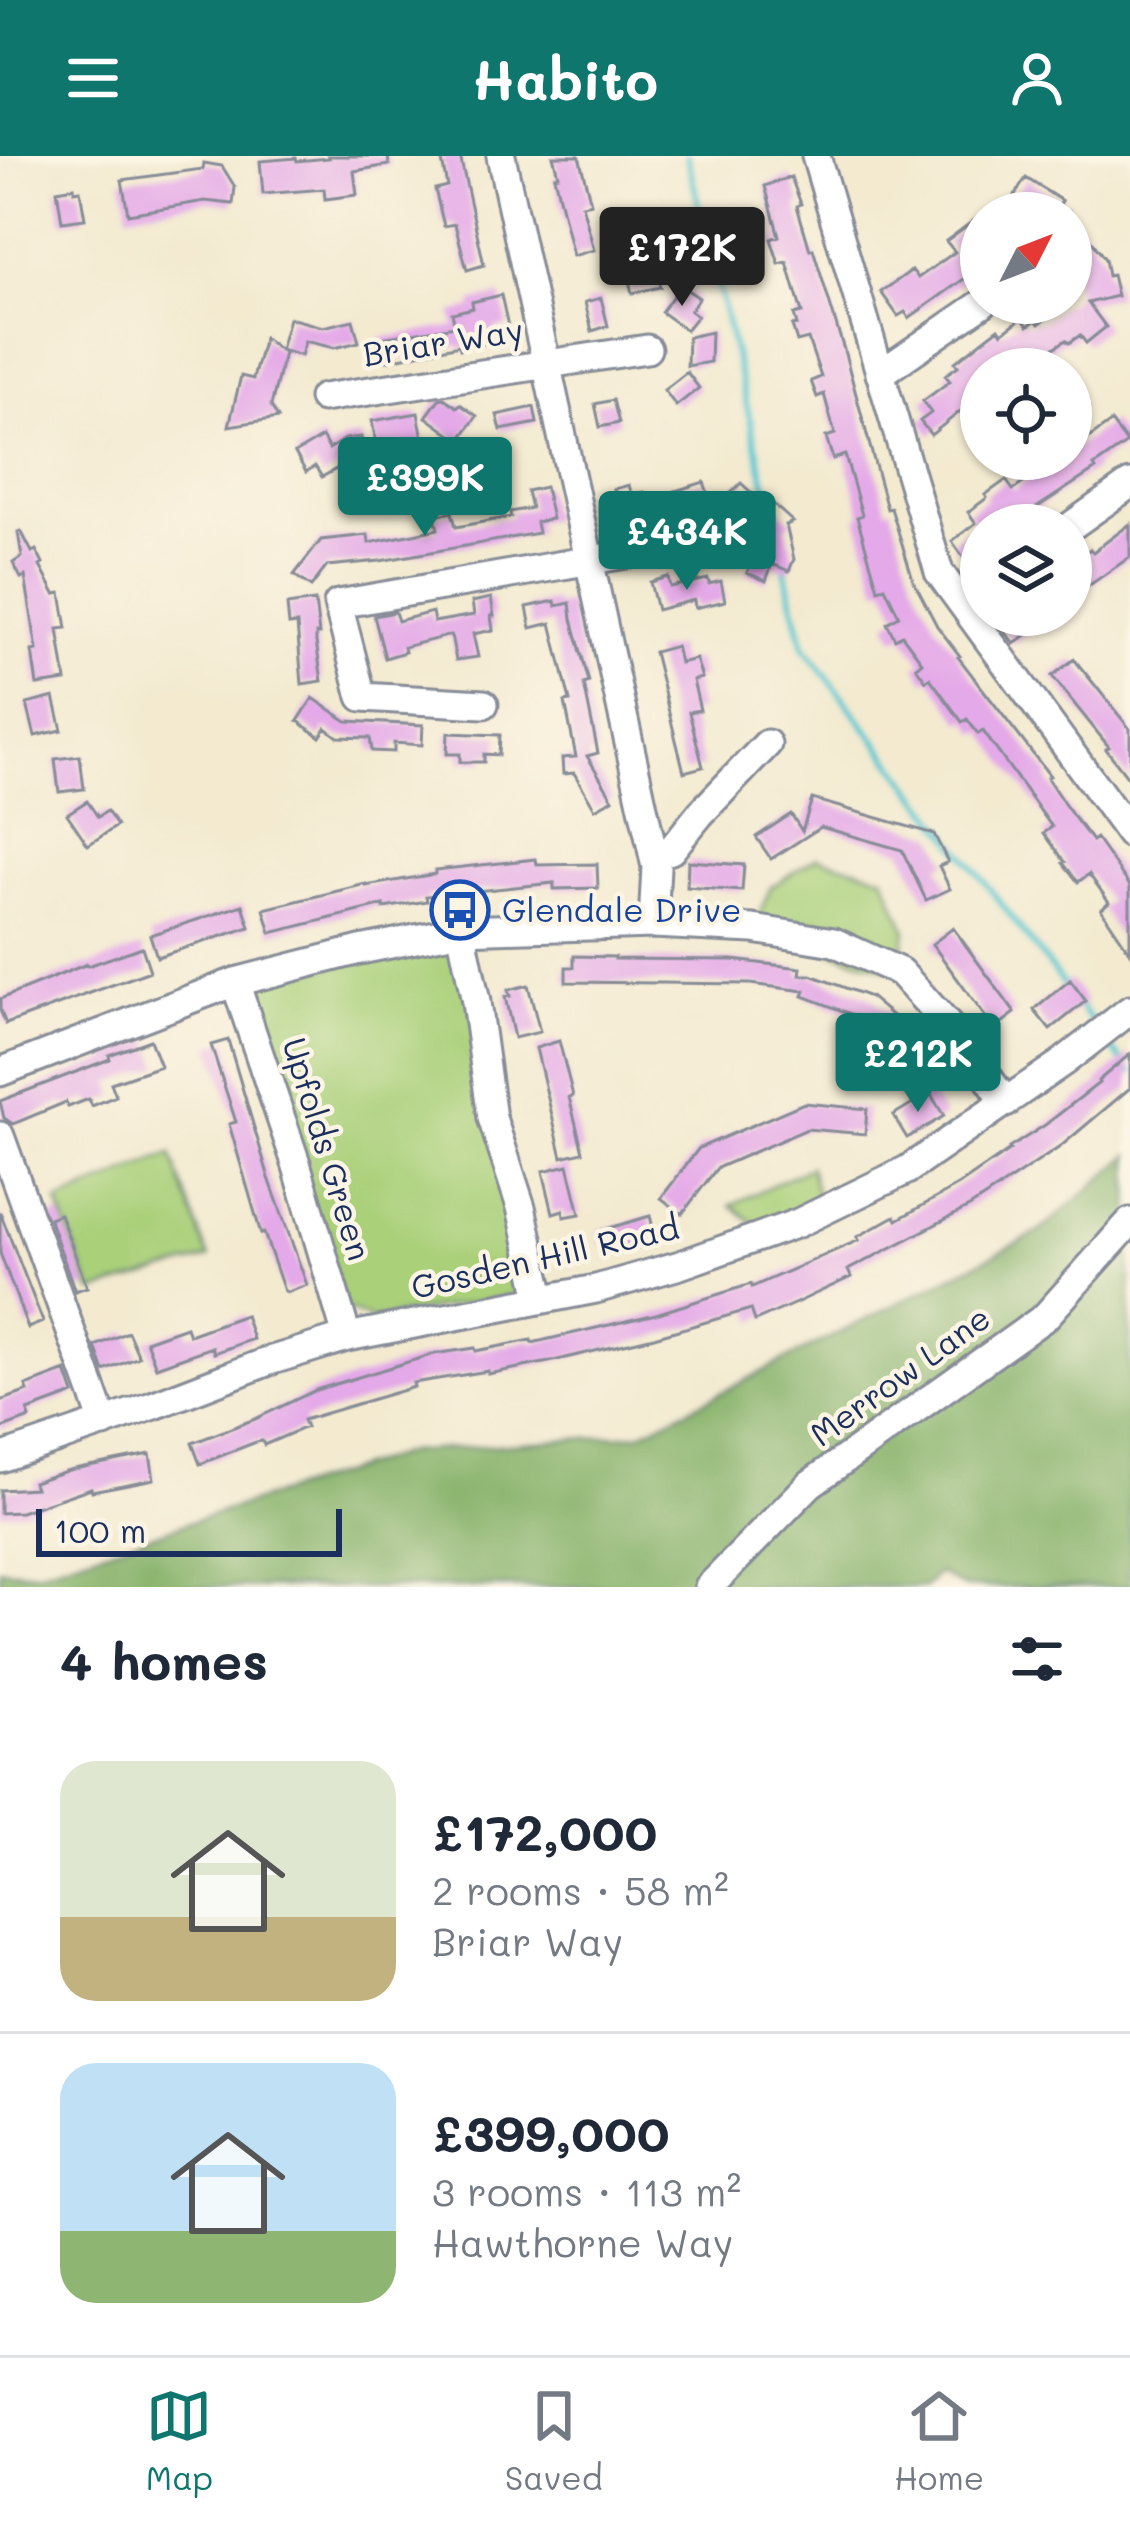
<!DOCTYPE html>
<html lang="en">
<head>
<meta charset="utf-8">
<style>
  :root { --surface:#fff; --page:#f6f6f7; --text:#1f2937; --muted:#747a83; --line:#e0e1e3; --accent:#0f766e }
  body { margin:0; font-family:Mali,sans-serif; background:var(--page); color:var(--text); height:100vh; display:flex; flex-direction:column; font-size:45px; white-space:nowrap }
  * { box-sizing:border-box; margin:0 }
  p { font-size:39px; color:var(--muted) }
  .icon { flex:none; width:66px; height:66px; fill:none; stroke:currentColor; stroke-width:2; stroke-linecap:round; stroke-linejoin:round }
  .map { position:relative; height:1431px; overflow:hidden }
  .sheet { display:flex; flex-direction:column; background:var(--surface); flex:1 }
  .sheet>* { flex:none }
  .needle { width:78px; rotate:48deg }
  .controls { position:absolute; left:960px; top:36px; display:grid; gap:24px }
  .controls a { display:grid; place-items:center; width:132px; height:132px; border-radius:50%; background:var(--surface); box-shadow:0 3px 9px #0004; font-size:60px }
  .scale { position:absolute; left:36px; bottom:30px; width:306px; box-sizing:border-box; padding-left:12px; border:6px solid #1b2f5e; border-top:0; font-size:33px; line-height:42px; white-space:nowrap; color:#1b2f5e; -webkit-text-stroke:9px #fcf5e5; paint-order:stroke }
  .price { position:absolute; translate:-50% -102px; padding:0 27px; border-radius:12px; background:var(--accent); color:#fff; font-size:39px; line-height:78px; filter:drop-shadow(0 3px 6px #0008) }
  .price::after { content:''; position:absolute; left:50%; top:72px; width:36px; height:27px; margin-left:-18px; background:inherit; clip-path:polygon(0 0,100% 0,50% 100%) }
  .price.selected { background:#222; color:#fff }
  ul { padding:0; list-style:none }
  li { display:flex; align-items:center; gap:36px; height:300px; padding:0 60px }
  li+li { border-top:3px solid var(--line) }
  li span { display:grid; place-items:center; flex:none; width:336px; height:240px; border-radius:36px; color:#555 }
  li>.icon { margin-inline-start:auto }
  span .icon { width:144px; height:144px; fill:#fffc; stroke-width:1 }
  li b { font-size:51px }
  h2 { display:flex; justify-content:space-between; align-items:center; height:144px; padding:0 60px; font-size:51px }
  header { display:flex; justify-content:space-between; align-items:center; height:156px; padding:0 60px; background:var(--accent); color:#fff; font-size:54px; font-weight:700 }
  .tab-bar { display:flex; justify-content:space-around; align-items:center; height:168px; border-top:3px solid var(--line); background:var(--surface); font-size:33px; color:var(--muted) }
  .tab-bar a { display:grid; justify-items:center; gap:6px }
  .tab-bar .selected { color:var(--accent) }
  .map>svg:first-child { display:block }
  .green { fill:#aad07a; stroke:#62806c; stroke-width:3 }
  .forest { fill:#87b26a; stroke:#517064; stroke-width:3 }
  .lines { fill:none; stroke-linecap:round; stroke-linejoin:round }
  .stream { stroke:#5ac7d1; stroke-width:6 }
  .building { fill:#e4a9e8 }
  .minor-casing { stroke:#878c97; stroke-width:33 }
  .minor { stroke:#fff; stroke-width:27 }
  .labels { text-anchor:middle; stroke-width:9; stroke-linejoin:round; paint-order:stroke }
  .street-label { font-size:33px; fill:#1b2f5e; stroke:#fcf5e5 }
  .transit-label { font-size:33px; fill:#164399; stroke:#fcf5e5; text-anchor:start }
</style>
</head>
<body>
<header><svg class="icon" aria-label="menu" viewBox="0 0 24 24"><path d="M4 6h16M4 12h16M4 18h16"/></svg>Habito<svg class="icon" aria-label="person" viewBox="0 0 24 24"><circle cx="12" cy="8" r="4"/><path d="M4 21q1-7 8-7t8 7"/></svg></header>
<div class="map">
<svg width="1130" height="1431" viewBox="0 0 1130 1431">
  <rect width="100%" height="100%" fill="#fcf5e5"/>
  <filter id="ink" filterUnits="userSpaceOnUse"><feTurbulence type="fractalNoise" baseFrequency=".00833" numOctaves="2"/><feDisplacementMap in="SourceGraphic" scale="24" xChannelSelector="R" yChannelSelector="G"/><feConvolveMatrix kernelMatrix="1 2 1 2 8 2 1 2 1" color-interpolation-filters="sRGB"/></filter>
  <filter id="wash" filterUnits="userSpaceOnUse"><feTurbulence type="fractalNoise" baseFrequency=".004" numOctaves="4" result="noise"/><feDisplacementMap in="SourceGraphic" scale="48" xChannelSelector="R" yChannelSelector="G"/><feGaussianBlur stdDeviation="2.7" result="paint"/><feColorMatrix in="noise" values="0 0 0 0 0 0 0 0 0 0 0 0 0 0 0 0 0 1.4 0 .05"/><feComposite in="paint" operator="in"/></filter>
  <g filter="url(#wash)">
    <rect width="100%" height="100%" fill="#f3ead0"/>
    <!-- green -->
    <path class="green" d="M817 701 884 720 906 774 900 816 753 773 771 731Z
      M447 785 459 797 532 1120 520 1138 372 1164 345 1152 247 839 258 825Z
      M171 998 209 1102 92 1136 58 1046Z
      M810 1011 820 1051 764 1075 731 1049Z"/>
    <!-- forest -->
    <path class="forest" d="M1130 999V1431H963L938 1417 925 1431H0V1413L36 1416 408 1296 639 1278 1039 1076Z"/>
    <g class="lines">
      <!-- stream -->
      <path class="stream" d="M687 0 772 355
        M784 409 804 491 1066 832
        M1077 847 1095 870
        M1107 886 1130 916"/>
    </g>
    <g id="blocks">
      <!-- building -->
      <path class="building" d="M328 0H388L389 9 354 15 357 39 325 43 324 33 263 38 260 5 296 2 297 5 329 2Z
        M441 0H460L484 109 467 114 455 68 444 70 435 33 447 30Z
        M553 0H579L591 47 582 49 594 94 573 100 554 20 558 19Z
        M204 7 222 10 235 31 233 48 205 45 128 58 122 24 203 13Z
        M791 21 801 48 797 50 810 94 813 93 844 194 887 353 891 352 913 424 937 470 960 500 958 501 1050 620 1047 622 1067 652 1092 685 1096 682 1130 730V796L1101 753 1109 746 1089 718 1078 726 1063 707 1065 706 1044 677 1052 671 983 575 978 578 967 563 962 566 930 522 926 525 916 511 922 506 902 479 895 483 887 467 899 460 885 431 878 433 857 361 862 359 845 299 833 303 826 281 835 278 824 238 817 241 811 225 821 221 808 183 797 186 792 170 797 169 794 159 802 157 787 106 779 108 771 83 779 80 765 30Z
        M1026 22 1062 45 1054 57H1003Z
        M74 31V35L80 34 85 63 62 66 57 34Z
        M1071 57 1105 103 1108 120 1112 119 1117 140 1088 147 1106 171 1086 187 1080 179 1069 187 1066 184 1023 213H1017L1010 204 998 213H981V225L972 232 978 241 931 279 920 265 931 257 923 245 950 225 945 219 958 210 955 206 999 172 1002 177 1022 162 1028 170 1036 164 1039 168 1066 147H1071V143L1077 138 1071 113Z
        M981 59V111L909 162 905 156 898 160 881 136 912 114 918 122 955 96 946 85Z
        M651 93 660 131 632 137 623 99Z
        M686 133 699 142 690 155 697 160 686 174 661 156 673 140 678 144Z
        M501 139 508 170 494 173 497 185 460 193 459 189 386 205 381 182 455 170 452 157 473 152 472 146Z
        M601 142 608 170 592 175 585 146Z
        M289 162 323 171 353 164 359 186 334 192 305 185 301 200 280 194Z
        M711 176 710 206 687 210 688 181Z
        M264 182 284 197 271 250 278 262 229 270 241 220 253 223Z
        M687 216 699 232 676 250 664 234Z
        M444 242 457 251 460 248 477 260 459 285 426 261 439 243Z
        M613 244 619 267 600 271 595 248Z
        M534 251 537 267 501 274 497 259Z
        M418 257 424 287 404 292 403 288 377 292 372 265Z
        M1111 266 1127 287 1094 310 1096 313 1033 354 1036 359 1021 369H981V390L964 402 952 385 976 367 968 356 987 342 985 339 1006 324 1013 334 1050 309 1051 311 1062 303H1071V295Z
        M322 281 329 293 345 283 361 281 365 302 352 304 322 321 315 310 306 316 295 297Z
        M704 326 711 346 636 367 632 352 620 355 614 333 629 329 632 339 644 336 646 344Z
        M741 327 768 352 772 347 793 366 786 369 794 403 789 415 772 408 766 425 747 417 763 377 726 342Z
        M545 331 552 363 536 366 538 377 380 405 327 410 311 431 294 419 321 384 368 379 369 387 438 373 435 360 452 356 456 371 511 361 510 356 531 352 527 335Z
        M1130 368V401L1071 442V407L1090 393 1093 396Z
        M21 375 32 396 36 394 43 408 40 410 55 438 61 437 67 472 58 473 66 525 37 529 32 495 37 494 25 420 21 422 13 407 22 401 18 376Z
        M668 421 670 431 708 423 709 428 721 425 725 445 695 452 694 444 657 454 650 426Z
        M491 442 494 460H491L493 474 473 478 478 501 456 504 451 479 404 491 405 496 385 502 374 460 395 456 398 465 432 456 434 466 474 459 472 446Z
        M315 445 319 478H316V486L322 525 302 528 297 468 289 469 287 449Z
        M555 445 556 450 570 447 572 463 589 526 584 528 598 597 587 600 613 643 595 653 574 617 563 618 562 602 576 601 565 546 570 545 551 467 531 472 527 451Z
        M993 459H1052L1014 488Z
        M676 490 680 507 696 503 702 522 693 524 700 554 689 556 703 611 684 616 654 496Z
        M1074 503 1130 573V624L1106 593 1109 591 1052 520Z
        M54 541 62 574 35 580 27 548Z
        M313 542 347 565 423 569 422 589 394 587V596L372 595 370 582 338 581 326 572 320 581 298 565Z
        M448 577 500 579 499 599 484 598V606H460V598H447Z
        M80 600 84 633 59 636 55 603Z
        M812 643 934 678 948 706 939 710 950 733 926 744 902 694 821 671 771 703 756 681 791 658 802 675Z
        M87 645 98 661 107 655 117 670 88 689 67 658Z
        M536 703 537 709 597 708 598 732 554 733V727L426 740 427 745 384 752V749L271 777 264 753 366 728V730L435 718V714Z
        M688 705 744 709 742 735 687 731Z
        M243 749 250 771 157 801 150 779Z
        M953 772 1015 857 994 873 932 788Z
        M142 791 150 815 6 868 0 854V843L87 808 88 810Z
        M574 800 615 801V803L733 804 801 812 800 819H811L870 841 927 889 917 902 911 897 907 901 859 861 803 840 805 835 750 828 566 826V811H574Z
        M1070 824 1086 845 1050 874 1034 854Z
        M528 829 540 876 514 882 505 841 510 840 508 834Z
        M150 884 160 910 111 927 116 940 92 950 89 943 68 951 66 946 13 968 4 962 0 945 110 903 109 899Z
        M228 884 269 1022 307 1129 288 1136 284 1135 264 1077 261 1078 229 968 236 966 211 889Z
        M559 885 573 940 569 941 583 996 562 1001 536 892Z
        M1130 898V932L1060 991 971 1050 848 1114 851 1121 796 1147 755 1165 751 1153 654 1181 549 1206 488 1218V1215L413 1227 414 1231 303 1264 306 1271 264 1289 262 1285 256 1286 200 1308 192 1287 255 1263 316 1234 434 1198 475 1192 476 1195 531 1184 532 1187 656 1158 751 1128 752 1131 859 1084 857 1081 895 1060 897 1064 959 1029 1010 994 1009 992 1045 969 1099 927 1098 925Z
        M930 937 944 960 907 982 893 959Z
        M804 947 867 953 865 978 807 973 717 1012 682 1058 661 1042 699 992Z
        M568 1009 580 1058 564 1061 563 1054 553 1057 543 1015Z
        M0 1056 43 1166 28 1172 0 1097Z
        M60 1058 87 1131 75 1135 49 1062Z
        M650 1060 657 1087 616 1098 613 1088 603 1091 599 1075Z
        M245 1159 253 1183 214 1197 212 1191 156 1211 146 1185 186 1171 189 1179Z
        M128 1176 139 1201 104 1215 95 1190Z
        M66 1215 74 1238 28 1255 30 1262 0 1273V1245L28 1235 26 1230Z
        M150 1298 154 1323 92 1335 91 1332 21 1356 0 1357V1334L35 1332 33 1326 69 1314Z"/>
    </g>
  </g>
  <g filter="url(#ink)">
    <use href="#blocks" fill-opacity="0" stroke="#878c97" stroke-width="3"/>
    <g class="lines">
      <defs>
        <path id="minor" d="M501 0 656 711 653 768
          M816 0 939 416 1130 678
          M880 218 983 147
          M323 242 647 193
          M1071 370 1130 328
          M484 548 362 541 338 448 713 383
          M654 699 671 694 700 658 767 588
          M461 774 476 846 492 962 521 1051 541 1142
          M235 826 296 1007 347 1181
          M0 916 235 826 360 794 461 774 653 768 753 773 834 786 900 816 964 887 1006 947
          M0 980 104 1267
          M0 1302 152 1250 269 1205 347 1181 596 1133 680 1109 798 1067 907 1014 1063 906 1130 854
          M709 1431 810 1328 1045 1161 1130 1066"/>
      </defs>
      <!-- minor casing -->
      <use href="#minor" class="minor-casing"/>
      <!-- minor -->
      <use href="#minor" class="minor"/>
    </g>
  </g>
  <!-- icons -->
  <defs>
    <symbol id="bus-ring" viewBox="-11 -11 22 22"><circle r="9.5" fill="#fcf5e5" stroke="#1a4fb4" stroke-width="1.5"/><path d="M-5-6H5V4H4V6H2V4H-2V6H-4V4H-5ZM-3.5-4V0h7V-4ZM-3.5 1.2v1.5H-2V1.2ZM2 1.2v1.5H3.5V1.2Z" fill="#1a4fb4"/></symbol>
  </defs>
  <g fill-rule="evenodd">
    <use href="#bus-ring" x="427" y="721" width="66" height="66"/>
  </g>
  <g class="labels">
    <!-- street labels -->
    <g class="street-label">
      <text transform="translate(443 186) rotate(-9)" y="12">Briar Way</text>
      <text transform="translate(327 993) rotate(73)" y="12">Upfolds Green</text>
      <text transform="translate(545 1101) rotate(-13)" y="12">Gosden Hill Road</text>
      <text transform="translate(900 1220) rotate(-36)" y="12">Merrow Lane</text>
    </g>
    <!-- transit labels -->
    <g class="transit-label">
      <text x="502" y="766">Glendale Drive</text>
    </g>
  </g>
</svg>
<div class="controls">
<a><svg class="needle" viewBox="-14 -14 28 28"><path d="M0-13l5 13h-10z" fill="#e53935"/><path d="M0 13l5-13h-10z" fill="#747a83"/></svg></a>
<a><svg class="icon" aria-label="locate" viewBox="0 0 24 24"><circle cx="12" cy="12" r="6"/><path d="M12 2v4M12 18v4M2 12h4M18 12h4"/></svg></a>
<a><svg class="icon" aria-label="layers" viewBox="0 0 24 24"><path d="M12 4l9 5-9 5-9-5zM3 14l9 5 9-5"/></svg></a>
</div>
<div class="scale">100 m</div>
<b class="price selected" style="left:682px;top:153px">£172K</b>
<b class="price" style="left:425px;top:383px">£399K</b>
<b class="price" style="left:687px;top:437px">£434K</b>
<b class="price" style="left:918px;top:959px">£212K</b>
</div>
<section class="sheet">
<h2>4 homes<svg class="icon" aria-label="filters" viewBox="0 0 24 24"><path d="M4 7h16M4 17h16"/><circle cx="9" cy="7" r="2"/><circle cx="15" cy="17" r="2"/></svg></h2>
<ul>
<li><span style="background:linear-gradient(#dfe7d0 65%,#c2b280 0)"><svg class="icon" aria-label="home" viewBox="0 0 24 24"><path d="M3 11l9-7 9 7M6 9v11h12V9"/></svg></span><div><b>£172,000</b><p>2 rooms · 58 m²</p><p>Briar Way</p></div></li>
<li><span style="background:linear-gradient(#bfe0f5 70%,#8fb573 0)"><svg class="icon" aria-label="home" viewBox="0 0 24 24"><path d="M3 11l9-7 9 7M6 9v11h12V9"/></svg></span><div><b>£399,000</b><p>3 rooms · 113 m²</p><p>Hawthorne Way</p></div></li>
</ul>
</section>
<nav class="tab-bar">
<a class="selected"><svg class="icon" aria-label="map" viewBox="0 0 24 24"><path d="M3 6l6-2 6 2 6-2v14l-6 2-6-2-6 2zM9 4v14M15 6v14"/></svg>Map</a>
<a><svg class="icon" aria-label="saved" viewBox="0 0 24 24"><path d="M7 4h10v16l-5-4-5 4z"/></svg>Saved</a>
<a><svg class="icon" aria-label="home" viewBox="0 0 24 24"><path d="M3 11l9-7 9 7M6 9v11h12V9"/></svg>Home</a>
</nav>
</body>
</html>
